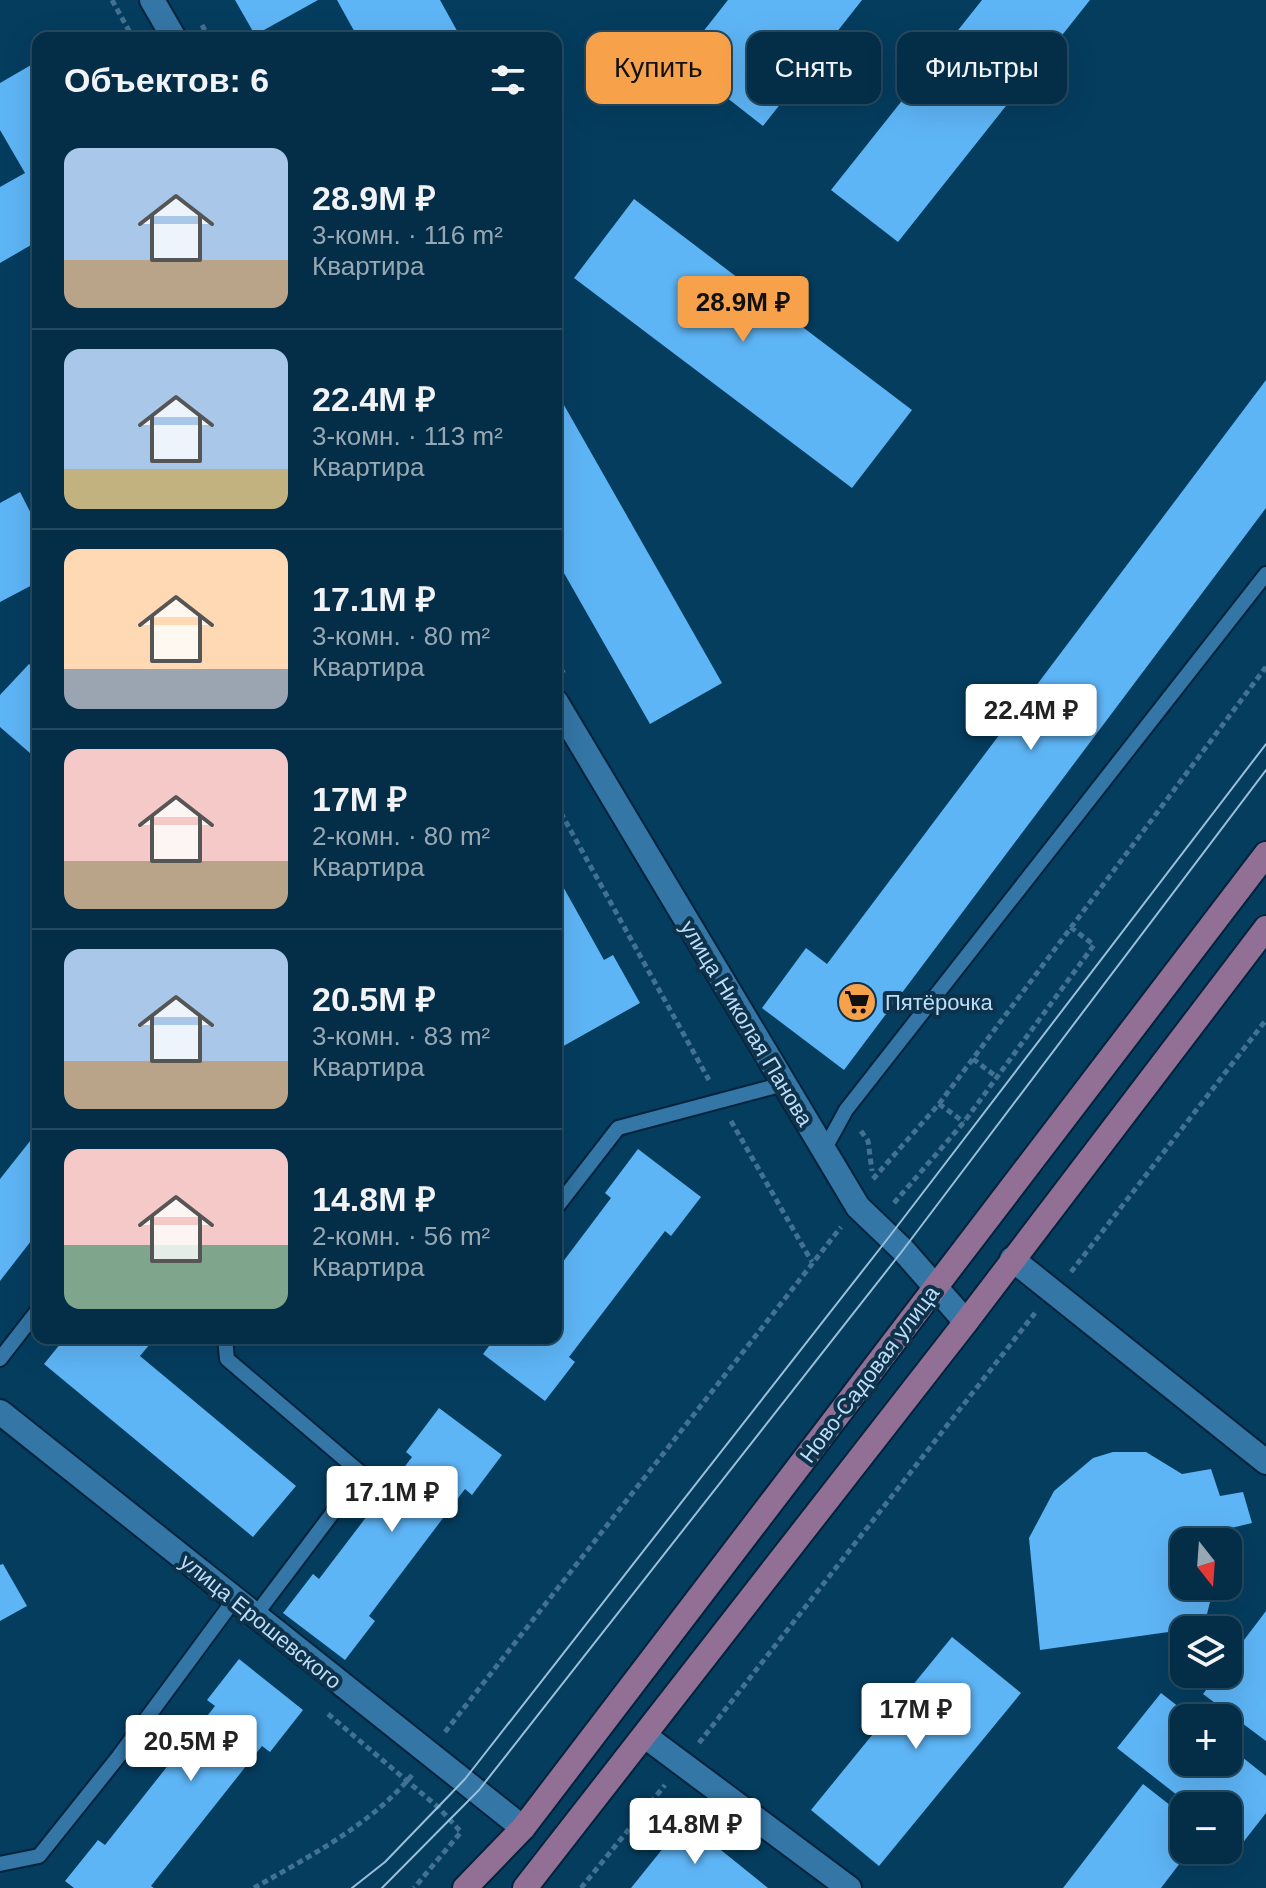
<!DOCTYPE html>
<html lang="ru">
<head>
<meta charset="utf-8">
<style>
  :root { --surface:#042e47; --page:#0d364e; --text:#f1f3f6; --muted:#97a8b4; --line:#254a60; --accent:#f7a14a }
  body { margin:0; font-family:Arial,sans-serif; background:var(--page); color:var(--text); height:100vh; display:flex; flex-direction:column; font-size:30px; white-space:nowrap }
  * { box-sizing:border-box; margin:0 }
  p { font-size:26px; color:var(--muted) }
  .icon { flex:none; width:44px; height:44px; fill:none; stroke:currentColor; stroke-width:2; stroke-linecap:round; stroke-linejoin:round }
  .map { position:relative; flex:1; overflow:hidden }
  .panel { position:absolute; left:32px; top:32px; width:530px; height:1312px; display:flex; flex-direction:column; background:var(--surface); border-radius:16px; box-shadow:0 8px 32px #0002,0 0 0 2px var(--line) }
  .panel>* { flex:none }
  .hud { position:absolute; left:586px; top:32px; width:560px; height:72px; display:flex; gap:16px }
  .needle { width:52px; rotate:163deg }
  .controls { position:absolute; left:1170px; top:1528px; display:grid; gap:16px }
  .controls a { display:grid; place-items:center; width:72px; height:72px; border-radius:16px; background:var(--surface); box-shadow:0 8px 32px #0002,0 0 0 2px var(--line); font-size:40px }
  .price { position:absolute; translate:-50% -68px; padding:0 18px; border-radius:8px; background:#fff; color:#222; font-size:26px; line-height:52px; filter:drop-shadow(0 2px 4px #0008) }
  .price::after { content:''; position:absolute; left:50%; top:48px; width:24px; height:18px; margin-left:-12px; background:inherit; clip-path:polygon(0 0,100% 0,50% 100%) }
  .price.selected { background:var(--accent); color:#111 }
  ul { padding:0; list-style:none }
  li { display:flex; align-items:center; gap:24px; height:200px; padding:0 32px }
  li+li { border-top:2px solid var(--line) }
  li span { display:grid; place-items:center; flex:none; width:224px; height:160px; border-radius:16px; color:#555 }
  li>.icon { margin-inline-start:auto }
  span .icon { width:96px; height:96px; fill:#fffc; stroke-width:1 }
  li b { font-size:34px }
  h2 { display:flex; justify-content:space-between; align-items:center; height:96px; padding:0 32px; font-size:34px }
  .pill { padding:0 28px; border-radius:16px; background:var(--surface); box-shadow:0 8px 32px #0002,0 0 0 2px var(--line); font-size:28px; line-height:72px }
  .pill.selected { background:var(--accent); color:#111 }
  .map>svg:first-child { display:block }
  .building { fill:#5eb5f6 }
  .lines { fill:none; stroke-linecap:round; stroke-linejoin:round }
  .service-casing { stroke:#00233b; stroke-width:18 }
  .minor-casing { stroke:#00233b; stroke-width:28 }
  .primary-casing { stroke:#00233b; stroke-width:28 }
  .path { stroke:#417291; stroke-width:5; stroke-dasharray:6 4; stroke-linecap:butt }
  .service { stroke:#3476a6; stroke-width:14 }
  .minor { stroke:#3476a6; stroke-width:24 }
  .primary { stroke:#926f94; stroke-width:24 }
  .tram { stroke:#99bfda; stroke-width:2 }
  .labels { text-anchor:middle; stroke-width:8; stroke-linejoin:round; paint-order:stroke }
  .poi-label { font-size:22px; fill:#bcddf7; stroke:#0f324b; text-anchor:start }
  .street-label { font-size:22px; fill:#bcddf7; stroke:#0f324b }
</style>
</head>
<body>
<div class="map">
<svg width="1266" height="1888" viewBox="0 0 1266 1888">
  <rect width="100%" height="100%" fill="#053d5f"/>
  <!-- building -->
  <path class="building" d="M235 0H318L255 35Z
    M337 0H440L461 38H358Z
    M728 0H862L763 126 680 61Z
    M982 0H1090L898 242 831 190Z
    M38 61V241L0 263V187L25 173 0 130V83Z
    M634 199 912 410 852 488 574 278Z
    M1266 380V508L844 1070 762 1008 806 948 827 964Z
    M556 391 722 683 650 724 556 559Z
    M20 492 38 527V582L0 602V503Z
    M29 664 38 672V760L0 727V695Z
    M556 874 604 960 613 955 640 1003 560 1048 556 1042Z
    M38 1131V1232L0 1281V1179Z
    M638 1149 701 1197 671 1236 665 1231 569 1357 575 1362 545 1401 483 1354 495 1338H556V1271L611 1198 605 1193Z
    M65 1338H155L140 1356 296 1486 253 1537 44 1364Z
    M439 1408 502 1455 472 1495 465 1489 369 1616 375 1621 345 1660 283 1613 313 1574 319 1579 412 1457 406 1452Z
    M1113 1452H1146L1182 1474 1211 1469 1220 1496 1243 1492 1252 1523 1227 1529 1233 1552 1228 1557V1542H1184V1586H1220L1211 1598 1207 1614 1190 1622V1629L1040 1650 1029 1538 1054 1491 1093 1458Z
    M3 1564 27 1606 0 1621V1565Z
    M1266 1611V1741L1203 1694 1218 1674H1228V1661Z
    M952 1637 1021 1693 879 1866 811 1810Z
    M239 1659 303 1710 270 1752 262 1746 151 1886 154 1888H74L65 1881 98 1840 105 1845 215 1706 207 1700Z
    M1161 1693 1193 1718H1184V1762H1228V1746L1266 1776V1813L1241 1845 1228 1835V1806H1191L1117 1748Z
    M1143 1784 1184 1816V1850H1190L1161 1888H1063Z
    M685 1821 768 1888H631Z"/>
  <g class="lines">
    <defs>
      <path id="service" d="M823 1152 846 1110 1266 574
        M556 1208 618 1128 784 1084
        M225 1338 227 1359 362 1474 254 1617
        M0 1359 38 1310
        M0 1864 39 1856 119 1756 234 1600"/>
      <path id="minor" d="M152 0 174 38
        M556 702 858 1207 903 1250 966 1322
        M1012 1259 1266 1462
        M0 1412 523 1828
        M645 1736 849 1888"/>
      <path id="primary" d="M465 1888 523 1828 1266 854
        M525 1888 966 1322 1266 928"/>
    </defs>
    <!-- service casing -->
    <use href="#service" class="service-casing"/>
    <!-- minor casing -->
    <use href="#minor" class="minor-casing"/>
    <!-- primary casing -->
    <use href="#primary" class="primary-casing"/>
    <!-- path -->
    <path class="path" d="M112 0 133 38
      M202 25 209 38
      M556 659 565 676
      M556 804 709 1080
      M973 1059 998 1078
      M939 1104 964 1122
      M731 1121 812 1262
      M861 1131 868 1141 872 1171
      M873 1179 939 1104 1266 667
      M894 1203 964 1122 1094 945 1069 926
      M1071 1272 1266 1020
      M328 1714 439 1808 461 1832 414 1888
      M445 1732 841 1227
      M699 1743 1035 1313
      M254 1888C308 1857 371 1825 412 1775
      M581 1888 665 1785"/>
    <!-- service -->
    <use href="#service" class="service"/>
    <!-- minor -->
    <use href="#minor" class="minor"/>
    <!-- primary -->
    <use href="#primary" class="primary"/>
    <!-- tram -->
    <path class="tram" d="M352 1888 385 1862 465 1779 889 1237 1266 744
      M382 1888 479 1790 903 1250 1266 770"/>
  </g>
  <!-- icons -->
  <defs>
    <symbol id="supermarket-disc" viewBox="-11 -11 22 22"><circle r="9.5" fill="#f7a14a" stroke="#0f324b"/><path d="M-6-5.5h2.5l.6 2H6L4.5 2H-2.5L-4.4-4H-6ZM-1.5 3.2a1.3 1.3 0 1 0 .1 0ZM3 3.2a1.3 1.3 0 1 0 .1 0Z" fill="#111"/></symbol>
  </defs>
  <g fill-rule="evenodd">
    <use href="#supermarket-disc" x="835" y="980" width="44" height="44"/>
  </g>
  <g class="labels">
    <!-- poi labels -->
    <g class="poi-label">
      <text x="885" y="1010">Пятёрочка</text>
    </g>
    <!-- street labels -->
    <g class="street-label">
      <text transform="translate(747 1023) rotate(59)" y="8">улица Николая Панова</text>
      <text transform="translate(869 1374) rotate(-53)" y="8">Ново-Садовая улица</text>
      <text transform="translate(261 1621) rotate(39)" y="8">улица Ерошевского</text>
    </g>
  </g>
</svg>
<div class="controls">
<a><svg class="needle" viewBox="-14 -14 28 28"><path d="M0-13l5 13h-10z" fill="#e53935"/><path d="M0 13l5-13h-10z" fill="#97a8b4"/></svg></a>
<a><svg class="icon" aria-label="layers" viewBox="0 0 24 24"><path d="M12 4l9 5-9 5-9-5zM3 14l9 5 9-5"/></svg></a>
<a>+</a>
<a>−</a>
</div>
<b class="price selected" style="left:743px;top:344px">28.9M ₽</b>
<b class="price" style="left:1031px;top:752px">22.4M ₽</b>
<b class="price" style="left:392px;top:1534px">17.1M ₽</b>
<b class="price" style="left:916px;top:1751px">17M ₽</b>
<b class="price" style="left:191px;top:1783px">20.5M ₽</b>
<b class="price" style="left:695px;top:1866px">14.8M ₽</b>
<div class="hud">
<a class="pill selected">Купить</a>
<a class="pill">Снять</a>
<a class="pill">Фильтры</a>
</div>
<section class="panel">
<h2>Объектов: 6<svg class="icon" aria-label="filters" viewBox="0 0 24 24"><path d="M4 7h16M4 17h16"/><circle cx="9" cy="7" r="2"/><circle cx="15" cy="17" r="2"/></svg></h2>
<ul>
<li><span style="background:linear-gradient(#a9c7e8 70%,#b9a48a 0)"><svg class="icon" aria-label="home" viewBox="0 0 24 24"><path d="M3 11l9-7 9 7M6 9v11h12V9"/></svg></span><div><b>28.9M ₽</b><p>3-комн. · 116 m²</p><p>Квартира</p></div></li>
<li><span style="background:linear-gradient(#a9c7e8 75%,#c2b280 0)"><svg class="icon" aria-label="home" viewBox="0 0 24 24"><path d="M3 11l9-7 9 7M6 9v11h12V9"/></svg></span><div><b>22.4M ₽</b><p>3-комн. · 113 m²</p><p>Квартира</p></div></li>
<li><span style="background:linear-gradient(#ffd9b3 75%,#9aa5b1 0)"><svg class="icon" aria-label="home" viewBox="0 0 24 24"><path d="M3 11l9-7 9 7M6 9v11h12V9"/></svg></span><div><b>17.1M ₽</b><p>3-комн. · 80 m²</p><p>Квартира</p></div></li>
<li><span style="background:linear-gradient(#f6c9c9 70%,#b9a48a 0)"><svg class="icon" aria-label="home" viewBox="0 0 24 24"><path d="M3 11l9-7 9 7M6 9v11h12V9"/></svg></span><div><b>17M ₽</b><p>2-комн. · 80 m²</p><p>Квартира</p></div></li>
<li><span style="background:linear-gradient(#a9c7e8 70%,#b9a48a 0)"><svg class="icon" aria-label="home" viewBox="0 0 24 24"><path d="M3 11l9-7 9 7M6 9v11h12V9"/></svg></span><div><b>20.5M ₽</b><p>3-комн. · 83 m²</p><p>Квартира</p></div></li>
<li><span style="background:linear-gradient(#f6c9c9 60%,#7fa58c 0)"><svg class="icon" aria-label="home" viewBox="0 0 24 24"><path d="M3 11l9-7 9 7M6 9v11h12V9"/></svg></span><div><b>14.8M ₽</b><p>2-комн. · 56 m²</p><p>Квартира</p></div></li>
</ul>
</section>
</div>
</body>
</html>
